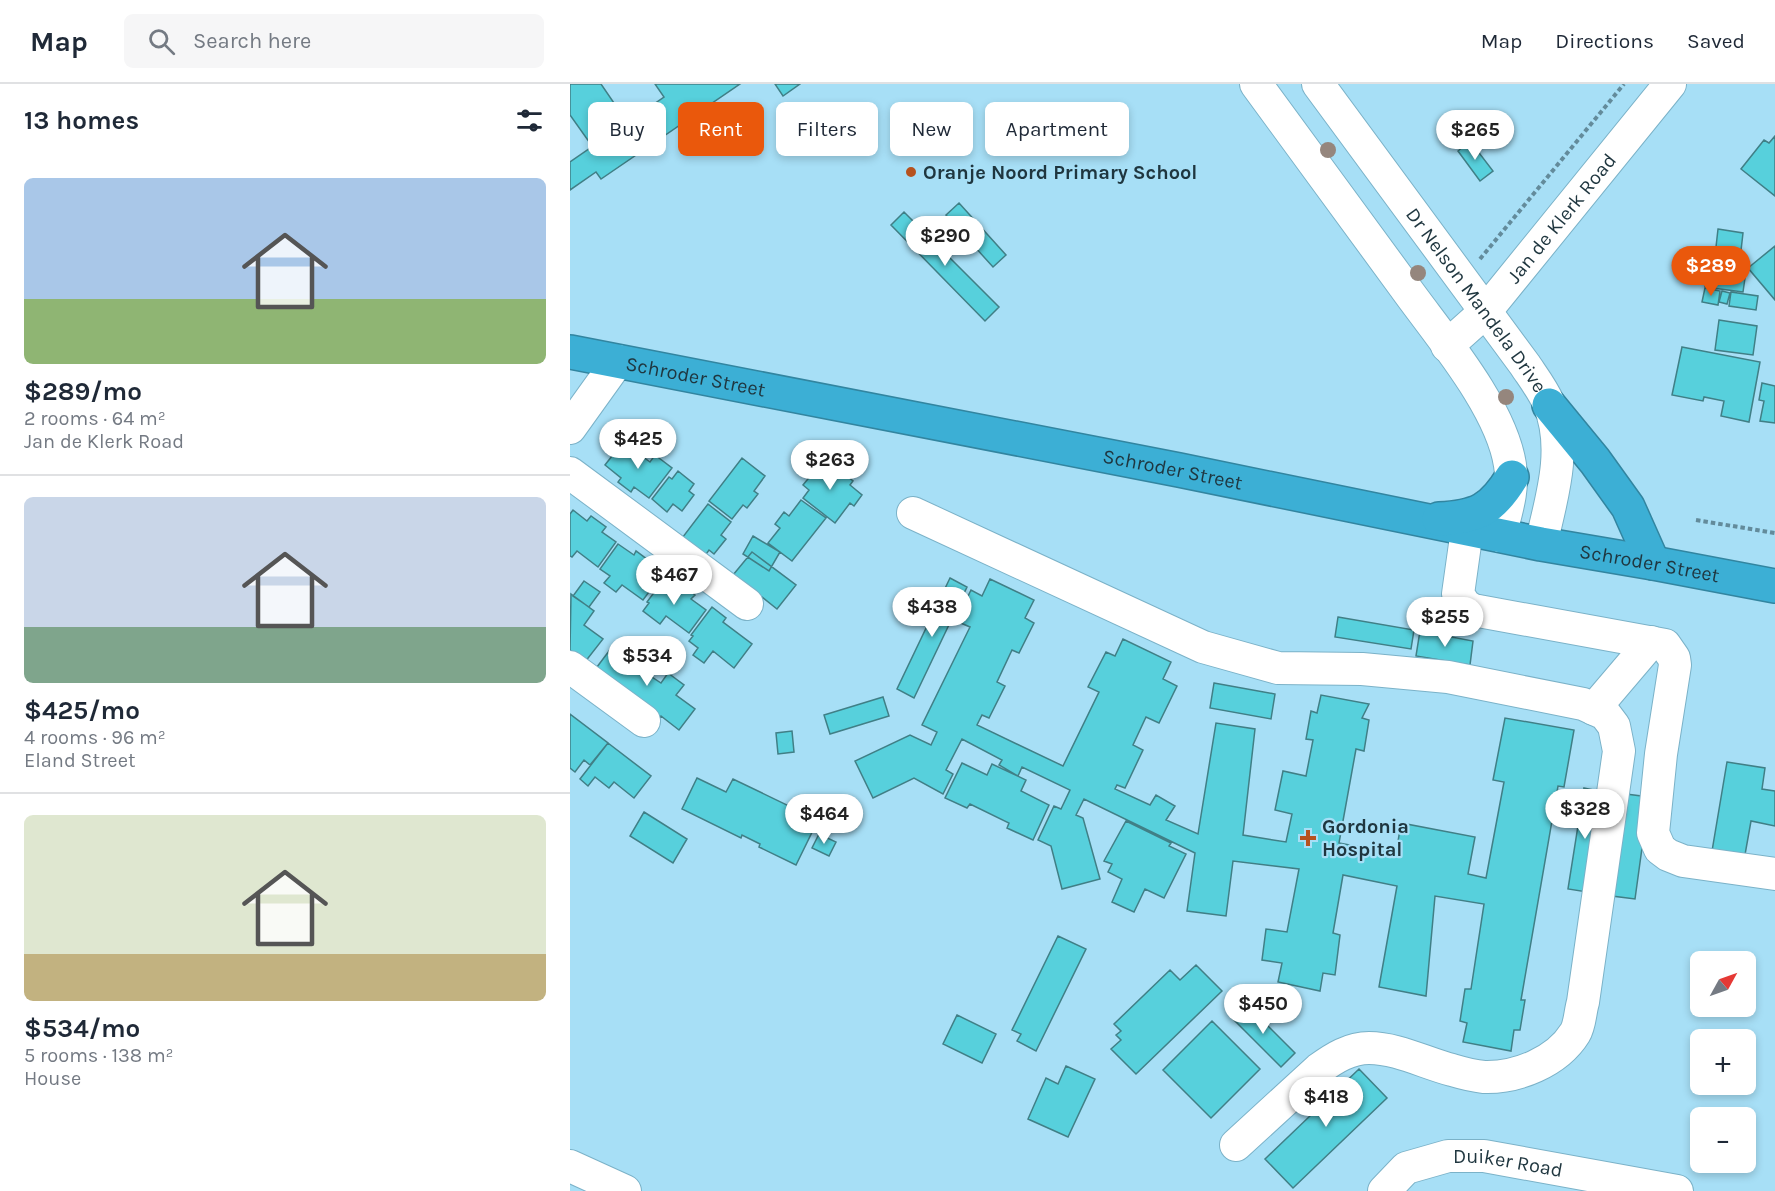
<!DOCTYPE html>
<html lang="en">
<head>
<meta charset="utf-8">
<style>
  :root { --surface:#fff; --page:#f6f6f7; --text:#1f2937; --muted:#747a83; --line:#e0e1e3; --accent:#ea580c }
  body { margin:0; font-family:Karla,sans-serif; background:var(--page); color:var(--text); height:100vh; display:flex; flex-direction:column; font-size:22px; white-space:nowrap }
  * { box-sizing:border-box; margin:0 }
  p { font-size:20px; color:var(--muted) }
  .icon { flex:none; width:33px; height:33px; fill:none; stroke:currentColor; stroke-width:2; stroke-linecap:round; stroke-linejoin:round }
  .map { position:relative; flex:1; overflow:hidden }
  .sheet { display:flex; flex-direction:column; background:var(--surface); width:570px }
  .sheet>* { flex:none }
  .hud { position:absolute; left:18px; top:18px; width:570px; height:54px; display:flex; gap:12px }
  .needle { width:39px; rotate:50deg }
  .tools { position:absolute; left:1120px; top:867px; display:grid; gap:12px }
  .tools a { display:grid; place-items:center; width:66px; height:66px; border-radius:9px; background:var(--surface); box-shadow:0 3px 9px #0003; font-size:30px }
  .price { position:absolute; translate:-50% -51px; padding:0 14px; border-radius:21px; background:#fff; color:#222; font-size:20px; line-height:39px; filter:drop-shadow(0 2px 3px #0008) }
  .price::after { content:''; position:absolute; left:50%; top:36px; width:18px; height:14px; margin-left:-9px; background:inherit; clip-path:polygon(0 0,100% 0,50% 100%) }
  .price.current { background:var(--accent); color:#fff }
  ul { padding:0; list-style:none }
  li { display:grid; align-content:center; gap:12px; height:318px; padding:0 24px }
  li+li { border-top:2px solid var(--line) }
  li span { display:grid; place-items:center; height:186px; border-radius:9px; color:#555 }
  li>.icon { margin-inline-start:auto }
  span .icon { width:108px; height:108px; fill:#fffc; stroke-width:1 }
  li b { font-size:26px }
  h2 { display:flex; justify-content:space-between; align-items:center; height:72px; padding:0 24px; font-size:26px }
  .pill { padding:0 21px; border-radius:9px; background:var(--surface); box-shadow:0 3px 9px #0003; font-size:21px; line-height:54px }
  .pill.current { background:var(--accent); color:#fff }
  header { display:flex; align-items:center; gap:36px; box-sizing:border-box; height:84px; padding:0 30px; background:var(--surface); border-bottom:2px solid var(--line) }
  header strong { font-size:28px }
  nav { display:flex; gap:33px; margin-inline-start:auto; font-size:21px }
  .search { width:420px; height:54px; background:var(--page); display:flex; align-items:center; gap:15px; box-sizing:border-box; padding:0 21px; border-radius:9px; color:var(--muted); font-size:22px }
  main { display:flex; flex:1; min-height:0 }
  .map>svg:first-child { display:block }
  .building { fill:#57d0dc; stroke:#407f86; stroke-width:1.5 }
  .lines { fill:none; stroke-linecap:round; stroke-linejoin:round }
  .minor-casing { stroke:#7bb2c8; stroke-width:34 }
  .highway-casing { stroke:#3285a0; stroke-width:36 }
  .path { stroke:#638b9b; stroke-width:4; stroke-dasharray:4.5 3; stroke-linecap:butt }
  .minor { stroke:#fff; stroke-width:32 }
  .highway { stroke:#3cafd5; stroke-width:33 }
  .tree { fill:#95867d }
  .poi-dot { fill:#b6521e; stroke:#a7dff6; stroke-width:2 }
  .labels { text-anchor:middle; stroke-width:4.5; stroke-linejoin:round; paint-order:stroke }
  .poi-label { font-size:20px; font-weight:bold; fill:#1f363f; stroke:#a7dff6; text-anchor:start }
  .street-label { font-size:20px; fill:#1f363f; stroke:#a7dff6 }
</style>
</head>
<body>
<header>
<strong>Map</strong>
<div class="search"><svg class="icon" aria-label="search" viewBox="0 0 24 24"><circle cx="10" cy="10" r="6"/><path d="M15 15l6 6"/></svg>Search here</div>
<nav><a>Map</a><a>Directions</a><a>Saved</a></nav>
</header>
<main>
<section class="sheet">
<h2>13 homes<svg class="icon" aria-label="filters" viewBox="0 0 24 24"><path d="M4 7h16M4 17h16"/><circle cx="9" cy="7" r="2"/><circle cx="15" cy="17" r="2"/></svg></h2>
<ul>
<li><span style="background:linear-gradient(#a9c7e8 65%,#8fb573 0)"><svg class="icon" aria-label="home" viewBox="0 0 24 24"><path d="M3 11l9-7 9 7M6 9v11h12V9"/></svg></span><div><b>$289/mo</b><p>2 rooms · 64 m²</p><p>Jan de Klerk Road</p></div></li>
<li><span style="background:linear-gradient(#c9d6e8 70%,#7fa58c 0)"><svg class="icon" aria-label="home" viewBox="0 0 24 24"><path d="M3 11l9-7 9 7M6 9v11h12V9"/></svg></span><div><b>$425/mo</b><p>4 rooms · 96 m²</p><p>Eland Street</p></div></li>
<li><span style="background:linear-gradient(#dfe7d0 75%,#c2b280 0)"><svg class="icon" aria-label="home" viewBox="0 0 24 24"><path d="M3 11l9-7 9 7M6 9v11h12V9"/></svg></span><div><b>$534/mo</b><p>5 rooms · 138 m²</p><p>House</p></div></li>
</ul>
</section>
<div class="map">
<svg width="1205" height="1107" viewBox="0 0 1205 1107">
  <rect width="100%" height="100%" fill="#a7dff6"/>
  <!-- building -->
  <path class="building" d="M0 0H31L57 38 22 62 0 31Z
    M85 0H170L31 95 26 88 0 106V78L94 13Z
    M205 0H230L213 12Z
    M1205 52V112L1171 85 1194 56 1199 59Z
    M900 57 923 87 910 97 888 67Z
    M389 119 436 171 423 183 376 131Z
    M334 128 429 223 415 237 321 141Z
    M1148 145 1173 149 1169 184 1144 181Z
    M1205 162V216L1178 184Z
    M1139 182 1176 187 1173 208 1135 203Z
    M1135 204 1150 207 1148 221 1132 218Z
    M1152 207 1160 209 1157 220 1149 218Z
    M1161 208 1188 212 1186 226 1159 222Z
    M1149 236 1187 242 1183 271 1145 266Z
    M1112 263 1190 278 1179 338 1151 332 1154 317 1134 313 1133 317 1102 311Z
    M1192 299 1205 302V339L1190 337 1194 317 1189 316Z
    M53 358 80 378 85 371 102 384 79 414 64 403 61 408 48 398 51 394 35 381Z
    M172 374 195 392 184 407 188 410 177 424 173 421 162 435 139 417Z
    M245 376 255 383 259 378 283 397 280 401 292 411 284 422 280 419 265 439 233 414 239 406 233 401 242 390 237 386Z
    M108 387 124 400 119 407 124 411 112 427 103 420 97 428 82 415 99 393 102 395Z
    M231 416 256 434 222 477 198 459 210 444 205 440 214 428 219 432Z
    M138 420 161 438 151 451 156 455 144 470 139 466 129 480 106 462Z
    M3 426 17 437 21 432 36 443 32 448 46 458 28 483 7 467 2 473 0 472V430Z
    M183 452 210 468 199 487 173 470Z
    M48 460 64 471 66 467 82 479 79 483 91 492 73 516 52 501 46 508 34 499 40 492 30 485Z
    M182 468 226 501 207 525 192 513 187 519 163 491Z
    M380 494 397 503 344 614 327 605Z
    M94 495 109 505 112 501 125 511 121 515 136 526 119 549 96 532 90 540 73 527 79 519 77 518Z
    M420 495 464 516 455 534 464 539 449 569 442 566 427 598 435 602 419 634 412 631 407 641 493 682 529 608 518 603 536 568 545 572 553 555 601 578 593 595 607 602 589 639 576 633 563 661 573 666 555 704 547 701 545 705 580 721 586 711 605 722 596 736 628 750 646 639 685 645 673 751 716 758 722 730 705 726 713 687 736 692 743 656 736 655 741 627 747 629 751 611 799 620 792 634 799 636 794 667 786 665 769 759 826 770 831 739 905 753 898 790 916 794 934 698 923 696 935 634 1004 646 994 703 988 702 951 916H955L950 946H944L941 967 893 958 897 939 890 937 895 905H901L914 820 865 812 856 912 809 903 827 802 773 791 763 849 770 851 765 891 753 889 750 907 708 898 712 879 692 876 696 845 717 848 729 785 663 777 656 832 617 827 625 769 514 715 506 731 513 734 530 795 492 805 481 762 468 756 484 722 491 725 500 706 452 683 448 692 429 681 432 676 392 655 376 686 383 690 373 710 344 694 303 714 285 677 340 651 361 661 367 648 352 641 400 543 386 537 401 506 412 512Z
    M14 497 30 508 19 523 3 512Z
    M1 510 24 527 14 541 33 555 15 578 0 566Z
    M142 523 156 534 153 538 182 560 164 584 143 567 134 579 123 571 128 564 119 557 123 552 121 551Z
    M768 533 844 546 841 565 765 553Z
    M850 547 903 557 900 581 846 572Z
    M42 563 62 577 68 569 85 583 79 591 91 599 98 589 114 601 106 611 125 625 109 646 91 632 88 636 27 583Z
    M644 599 705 610 701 635 640 624Z
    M313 613 319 632 260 650 254 631Z
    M0 630 38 659 20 681 14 676 5 688 0 684Z
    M222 647 224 668 208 670 206 649Z
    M38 659 81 692 64 714 44 698 39 704 25 693 18 702 10 695Z
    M1157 678 1195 684 1192 705 1205 707V742L1181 737 1173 782 1140 779Z
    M392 679 417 691 422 680 456 696 451 707 479 721 463 756 437 744 439 739 400 720 397 724 375 714Z
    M127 694 156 708 163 695 248 736 226 781 189 763 190 760 172 751 171 754 112 725Z
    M1014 704 1033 708 1017 808 998 805Z
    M1056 710 1079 713 1065 815 1042 812Z
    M74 728 117 755 103 779 60 752Z
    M556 737 601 759 599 762 616 770 594 814 575 805 564 828 542 818 552 795 538 788 542 780 534 777Z
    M249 750 266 758 259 772 242 764Z
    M488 852 516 865 466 967 447 957 451 950 442 946Z
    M626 881 652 907 566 990 541 965 551 956 546 951 551 947 544 940 600 886 610 896Z
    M675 919 725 969 711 983 661 933Z
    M387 931 426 950 412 979 373 960Z
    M642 937 690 985 641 1034 593 986Z
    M496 982 525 995 498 1053 458 1035 476 994 488 1000Z
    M789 985 817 1014 723 1104 695 1075Z"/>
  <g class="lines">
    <defs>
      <g id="minor">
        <path d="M686 0C735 67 785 135 834 202 869 251 931 322 940 381 944 406 936 428 930 452"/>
        <path id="s1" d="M748 0 955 281C963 293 973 306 979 320 998 365 981 416 971 460"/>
        <path id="s2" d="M877 262 915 228 1100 0"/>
        <path d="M0 344 48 277"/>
        <path d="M0 389 177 520"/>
        <path d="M343 429 633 563 708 584 792 585 878 593 1013 620 1035 630 1044 642 1049 667 1013 918C1010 928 1010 941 1005 949 987 978 947 994 914 993 904 992 892 989 882 986 855 979 827 964 799 964 780 964 764 974 749 985L666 1061"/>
        <path d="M897 446 888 510 895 521 903 526 1095 561 1104 574 1105 581 1091 670 1083 749 1090 765 1098 771 1113 777 1205 790"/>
        <path d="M0 583 74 637"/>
        <path d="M1024 625 1081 558"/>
        <path d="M0 1082 55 1107"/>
        <path id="s3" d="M814 1107 836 1084 878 1072H914L1107 1107"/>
      </g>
      <g id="highway">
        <path id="s4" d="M0 268 609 386 971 460 1083 479 1205 502"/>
        <path d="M979 321 1025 377 1058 423 1083 479"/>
        <path d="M869 435C907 433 922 426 942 393"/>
      </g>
    </defs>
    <!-- minor casing -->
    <use href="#minor" class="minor-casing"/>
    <!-- highway casing -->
    <use href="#highway" class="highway-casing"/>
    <!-- path -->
    <path class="path" d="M910 175 1054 0
      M1126 436 1205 449"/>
    <!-- minor -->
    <use href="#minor" class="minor"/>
    <!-- highway -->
    <use href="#highway" class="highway"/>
  </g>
  <!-- trees -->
  <g class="tree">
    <circle cx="758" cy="66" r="8"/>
    <circle cx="848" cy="189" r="8"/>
    <circle cx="936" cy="313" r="8"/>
  </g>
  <!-- markers -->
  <g class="poi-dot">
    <circle cx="341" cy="88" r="6"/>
    <path d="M735 745h6v6h6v6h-6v6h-6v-6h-6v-6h6z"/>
  </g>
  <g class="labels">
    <!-- poi labels -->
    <g class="poi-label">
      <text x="353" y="95">Oranje Noord Primary School</text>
      <text x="752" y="749">Gordonia<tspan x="752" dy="23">Hospital</tspan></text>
    </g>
    <!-- street labels -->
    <g class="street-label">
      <text dy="7" stroke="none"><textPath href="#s2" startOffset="172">Jan de Klerk Road</textPath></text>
      <text dy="7" stroke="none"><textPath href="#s1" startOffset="268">Dr Nelson Mandela Drive</textPath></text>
      <text dy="7" stroke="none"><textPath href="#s4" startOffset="128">Schroder Street</textPath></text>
      <text dy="7" stroke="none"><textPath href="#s4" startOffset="614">Schroder Street</textPath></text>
      <text dy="7" stroke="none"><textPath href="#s4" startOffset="1100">Schroder Street</textPath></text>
      <text dy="7" stroke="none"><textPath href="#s3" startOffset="136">Duiker Road</textPath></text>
    </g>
  </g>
</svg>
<div class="tools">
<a><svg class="needle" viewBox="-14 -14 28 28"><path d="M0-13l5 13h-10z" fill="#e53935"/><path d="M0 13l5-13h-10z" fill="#747a83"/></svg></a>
<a>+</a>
<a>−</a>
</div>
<b class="price" style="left:905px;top:77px">$265</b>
<b class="price" style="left:375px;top:183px">$290</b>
<b class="price current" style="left:1141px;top:213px">$289</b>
<b class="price" style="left:68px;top:386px">$425</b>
<b class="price" style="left:260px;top:407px">$263</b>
<b class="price" style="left:104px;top:522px">$467</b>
<b class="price" style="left:362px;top:554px">$438</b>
<b class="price" style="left:875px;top:564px">$255</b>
<b class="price" style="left:77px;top:603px">$534</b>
<b class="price" style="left:1015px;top:756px">$328</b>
<b class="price" style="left:254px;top:761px">$464</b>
<b class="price" style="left:693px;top:951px">$450</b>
<b class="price" style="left:756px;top:1044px">$418</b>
<div class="hud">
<a class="pill">Buy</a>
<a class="pill current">Rent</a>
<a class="pill">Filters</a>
<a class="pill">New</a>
<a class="pill">Apartment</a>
</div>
</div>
</main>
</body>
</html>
